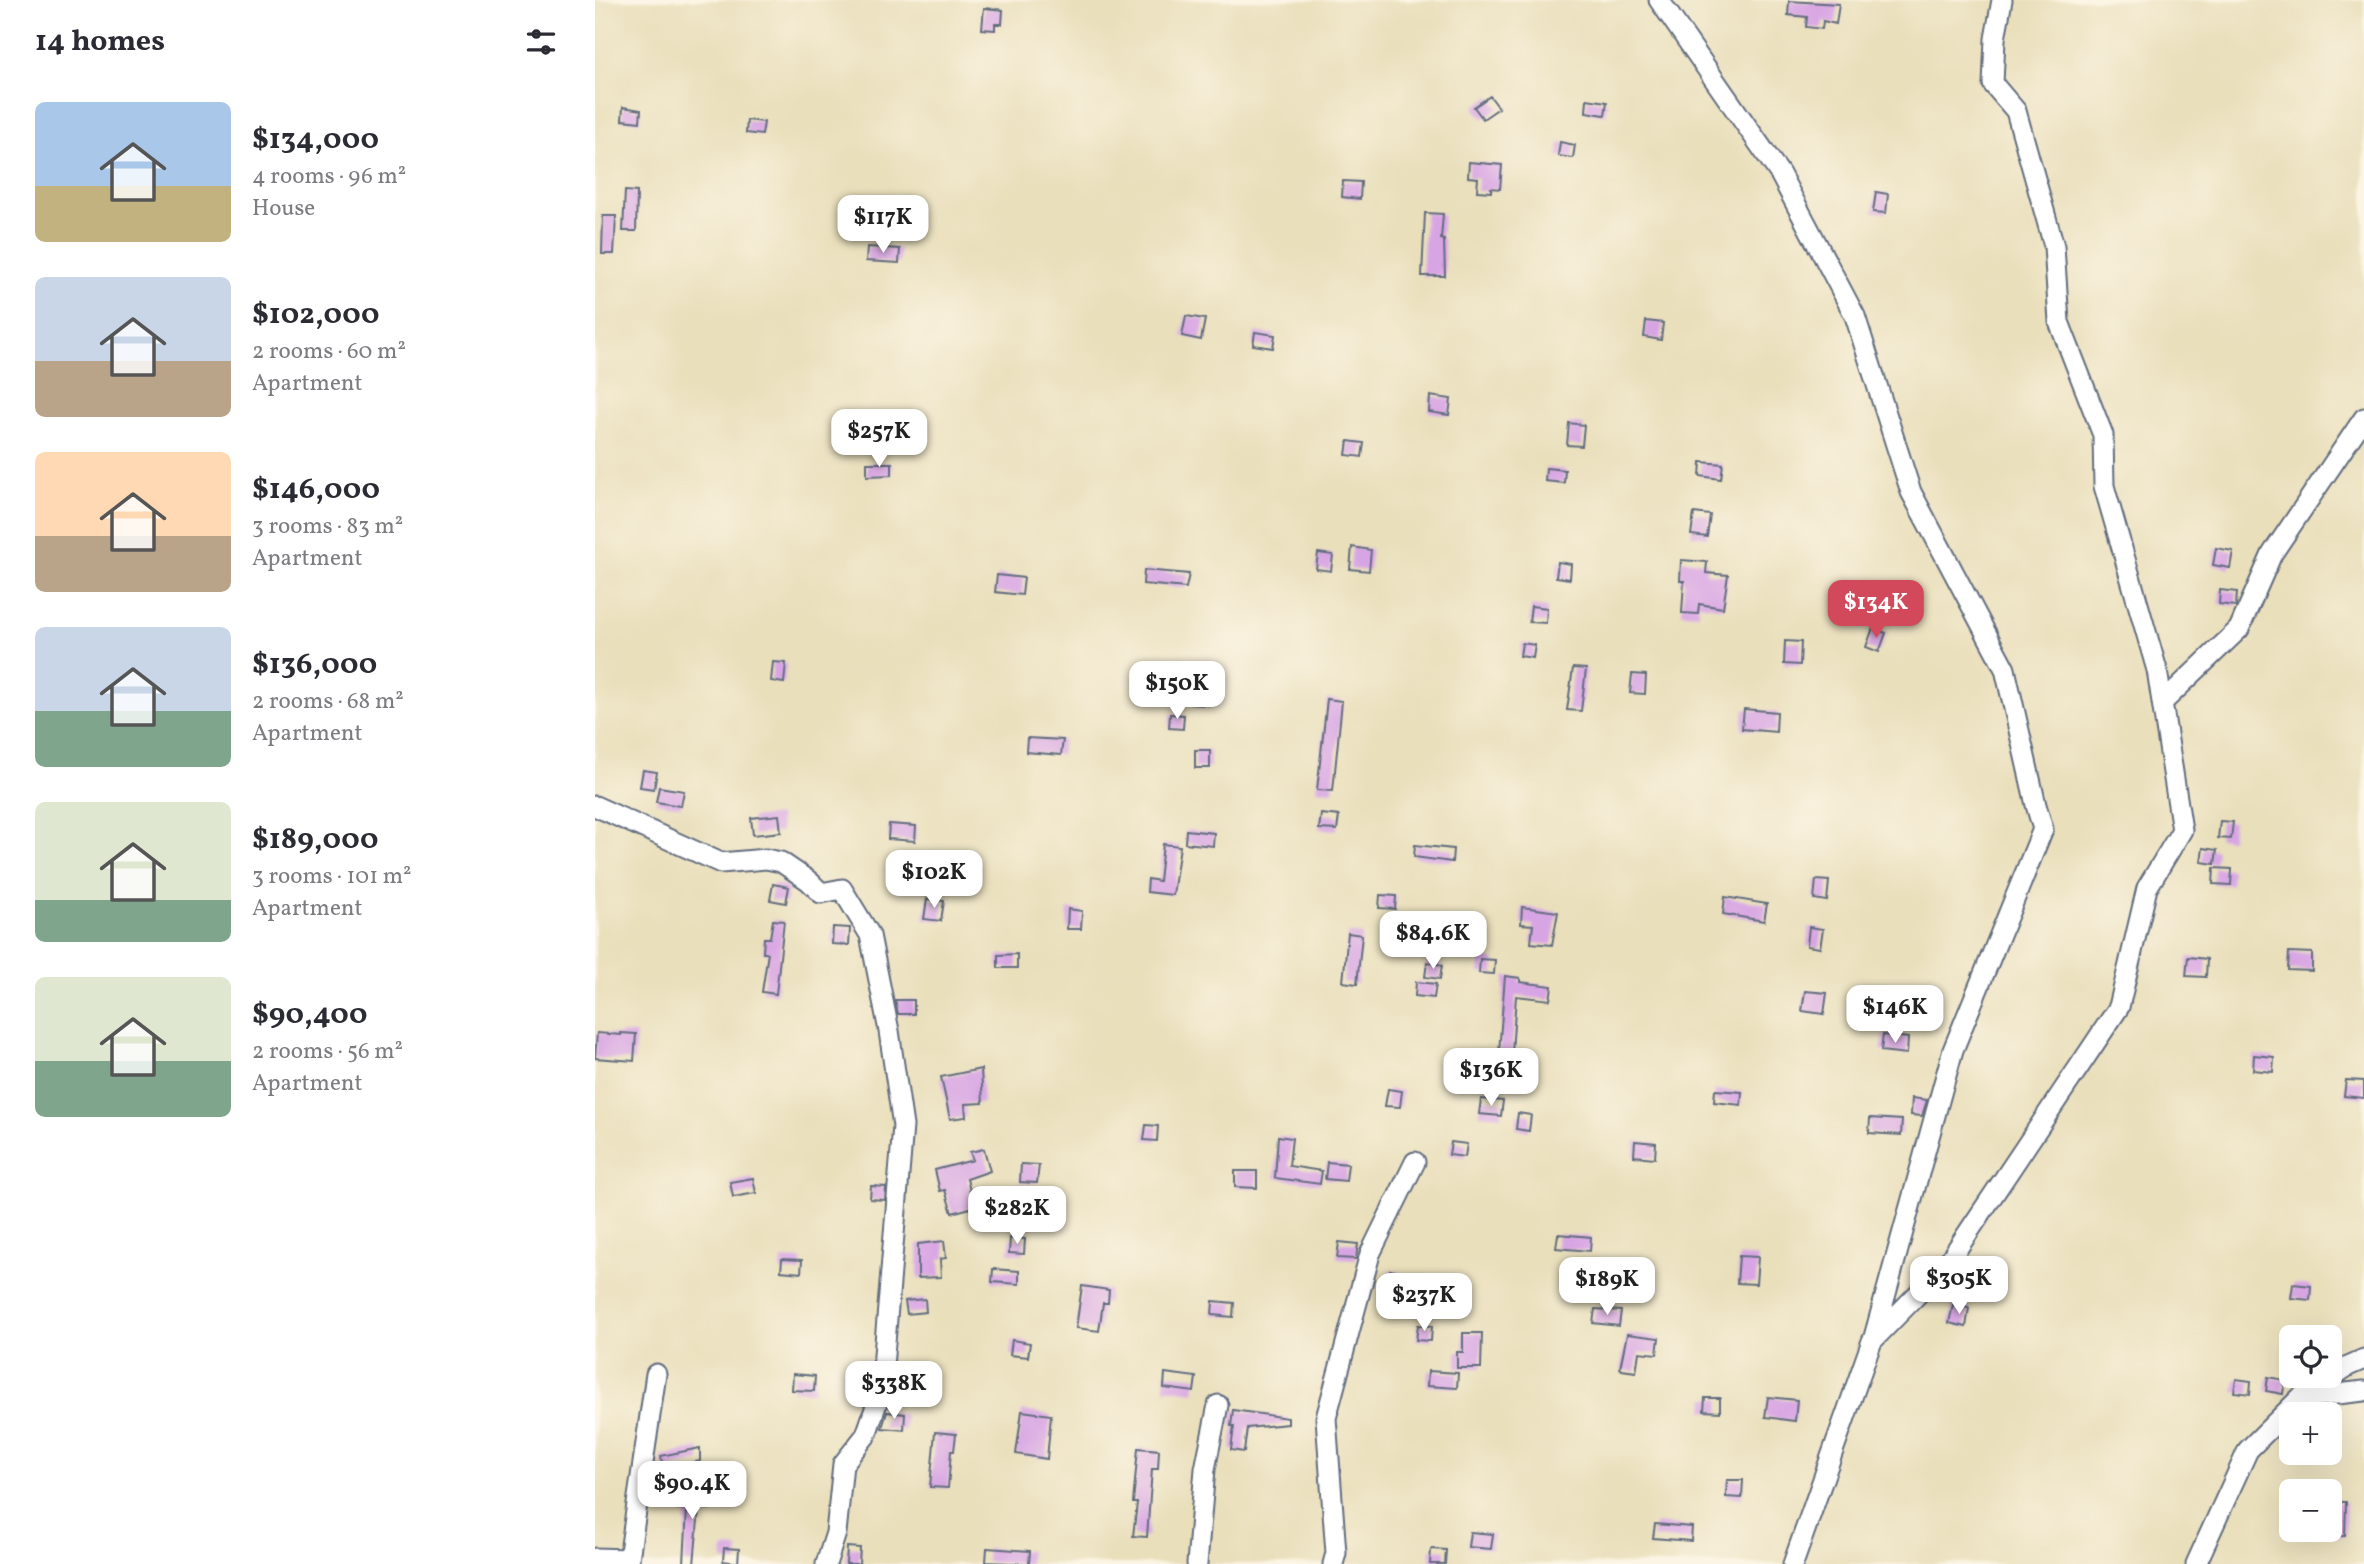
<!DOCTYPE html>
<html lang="en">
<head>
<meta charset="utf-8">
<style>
  :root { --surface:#fff; --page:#f7f7f7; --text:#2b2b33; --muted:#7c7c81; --accent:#d1495b }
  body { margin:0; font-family:Vollkorn,serif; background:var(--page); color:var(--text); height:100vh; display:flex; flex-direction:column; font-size:26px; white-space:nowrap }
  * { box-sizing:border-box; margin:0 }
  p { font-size:23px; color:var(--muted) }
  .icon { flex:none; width:38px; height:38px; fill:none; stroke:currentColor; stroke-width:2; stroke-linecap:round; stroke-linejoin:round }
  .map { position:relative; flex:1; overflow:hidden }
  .drawer { display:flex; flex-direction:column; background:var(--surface); width:595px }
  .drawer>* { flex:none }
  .controls { position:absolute; left:1684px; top:1325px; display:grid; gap:14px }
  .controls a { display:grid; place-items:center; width:63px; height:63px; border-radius:10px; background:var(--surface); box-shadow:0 7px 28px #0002; font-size:35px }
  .price { position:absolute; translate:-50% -60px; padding:0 16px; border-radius:14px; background:#fff; color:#222; font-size:23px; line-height:46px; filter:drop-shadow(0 2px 4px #0008) }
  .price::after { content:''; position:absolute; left:50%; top:42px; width:21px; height:16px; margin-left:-10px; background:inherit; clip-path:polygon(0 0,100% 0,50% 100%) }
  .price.selected { background:var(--accent); color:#fff }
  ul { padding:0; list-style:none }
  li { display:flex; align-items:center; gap:21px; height:175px; padding:0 35px }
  li span { display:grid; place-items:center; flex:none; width:196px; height:140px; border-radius:10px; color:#555 }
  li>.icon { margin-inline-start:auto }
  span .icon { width:84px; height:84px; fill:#fffc; stroke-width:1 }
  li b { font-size:30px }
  h2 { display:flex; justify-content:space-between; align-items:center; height:84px; padding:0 35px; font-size:30px }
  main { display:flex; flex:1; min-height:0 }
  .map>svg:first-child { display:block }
  .building { fill:#d8a5e4 }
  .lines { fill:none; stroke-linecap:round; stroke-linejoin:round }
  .minor-casing { stroke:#636d7f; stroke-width:23 }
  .minor { stroke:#fff; stroke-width:19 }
</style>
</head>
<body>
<main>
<section class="drawer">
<h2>14 homes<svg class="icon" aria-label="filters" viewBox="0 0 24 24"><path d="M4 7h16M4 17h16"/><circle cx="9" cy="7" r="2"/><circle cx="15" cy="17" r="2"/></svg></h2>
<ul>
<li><span style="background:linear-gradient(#a9c7e8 60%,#c2b280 0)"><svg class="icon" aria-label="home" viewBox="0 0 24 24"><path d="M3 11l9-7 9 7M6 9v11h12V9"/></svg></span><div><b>$134,000</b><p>4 rooms · 96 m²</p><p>House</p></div></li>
<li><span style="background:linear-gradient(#c9d6e8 60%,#b9a48a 0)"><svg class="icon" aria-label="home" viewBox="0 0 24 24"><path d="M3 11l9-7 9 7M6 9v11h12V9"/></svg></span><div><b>$102,000</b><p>2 rooms · 60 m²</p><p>Apartment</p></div></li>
<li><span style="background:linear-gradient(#ffd9b3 60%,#b9a48a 0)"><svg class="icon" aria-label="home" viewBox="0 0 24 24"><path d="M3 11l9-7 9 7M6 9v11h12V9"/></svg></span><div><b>$146,000</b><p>3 rooms · 83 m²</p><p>Apartment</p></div></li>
<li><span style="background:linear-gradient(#c9d6e8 60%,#7fa58c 0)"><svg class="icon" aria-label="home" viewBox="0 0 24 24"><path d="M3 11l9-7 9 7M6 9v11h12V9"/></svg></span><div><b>$136,000</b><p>2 rooms · 68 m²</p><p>Apartment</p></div></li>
<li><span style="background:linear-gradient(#dfe7d0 70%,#7fa58c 0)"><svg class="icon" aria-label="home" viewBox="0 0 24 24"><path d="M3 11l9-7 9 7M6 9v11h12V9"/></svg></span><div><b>$189,000</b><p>3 rooms · 101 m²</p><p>Apartment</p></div></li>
<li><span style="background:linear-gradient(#dfe7d0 60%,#7fa58c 0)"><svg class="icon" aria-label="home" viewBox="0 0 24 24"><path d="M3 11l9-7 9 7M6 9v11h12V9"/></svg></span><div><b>$90,400</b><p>2 rooms · 56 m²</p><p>Apartment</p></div></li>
</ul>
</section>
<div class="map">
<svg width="1769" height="1564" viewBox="0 0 1769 1564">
  <rect width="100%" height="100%" fill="#fcf5e5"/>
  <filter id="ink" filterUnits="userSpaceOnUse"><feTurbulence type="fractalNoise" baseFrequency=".0143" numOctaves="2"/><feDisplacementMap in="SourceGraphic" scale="14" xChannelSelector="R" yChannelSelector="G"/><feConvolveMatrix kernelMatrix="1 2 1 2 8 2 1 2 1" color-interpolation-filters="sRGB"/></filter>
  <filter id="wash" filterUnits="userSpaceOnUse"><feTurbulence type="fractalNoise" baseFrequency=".00686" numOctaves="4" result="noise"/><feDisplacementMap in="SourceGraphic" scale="28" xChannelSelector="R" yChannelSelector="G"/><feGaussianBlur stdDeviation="1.57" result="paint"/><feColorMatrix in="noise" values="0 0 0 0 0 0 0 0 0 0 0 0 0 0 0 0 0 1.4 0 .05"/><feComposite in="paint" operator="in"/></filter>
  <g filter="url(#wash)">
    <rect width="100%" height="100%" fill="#e9dfbb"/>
    <g id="blocks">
      <!-- building -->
      <path class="building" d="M1194 1 1244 4 1241 24 1228 21 1227 29 1211 27 1212 17 1193 15Z
        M389 8 408 10 407 24H400V30L387 29Z
        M895 96 904 108 888 119 879 107Z
        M992 99 1012 102 1010 115 991 112Z
        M28 107 46 110 45 122 27 120Z
        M152 120 169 122 167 135 151 133Z
        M965 142 980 145 978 158 963 156Z
        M874 162 907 165 905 189 896 188V192L882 191 883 178 873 177Z
        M748 181 766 182 765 199 747 197Z
        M30 191 42 192 41 231H28Z
        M1281 192 1293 194 1291 213 1278 212Z
        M830 213 848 214 846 239 849 240 850 276H827Z
        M8 216H21L19 254H7Z
        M272 247 305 249 304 263 271 261Z
        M591 316 610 319 606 340 587 336Z
        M1051 321 1068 323 1066 340 1049 337Z
        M660 332 680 335 678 348 658 345Z
        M835 396 856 399 854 415 834 412Z
        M974 423 989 425 987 446 972 445Z
        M753 441 769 443 767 457 751 455Z
        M1106 462 1128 464 1126 479 1105 476Z
        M272 463H297V475L272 476Z
        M951 468 970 470 969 483 950 481Z
        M1099 513 1115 515 1112 537 1096 535Z
        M757 547 776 550 774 571 755 569Z
        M1621 548 1638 551 1635 568 1618 565Z
        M723 553 738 555 736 571 721 569Z
        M1086 560 1112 562 1111 573 1133 575 1128 608 1104 604 1103 614 1087 613 1089 581H1085Z
        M963 562 976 564 975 579 961 577Z
        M549 570 594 574 591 588 548 584Z
        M402 575 429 578 427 595 400 592Z
        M1625 590 1642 592 1641 606 1624 604Z
        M936 606 952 608 951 623 934 622Z
        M1278 628 1291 633 1284 652 1271 647Z
        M1190 641 1206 642 1205 665 1189 664Z
        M927 643 940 645 938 658 925 656Z
        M178 662 191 663 189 683 176 681Z
        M978 668 991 669 986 711 972 710Z
        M1037 674 1051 675 1050 694 1035 693Z
        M597 691 615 692 614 705 596 704Z
        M732 699 747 701 738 791 722 790Z
        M1149 709 1182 712 1181 732 1147 729Z
        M575 714 589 715 588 729 574 728Z
        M432 738 468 740 466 755 431 752Z
        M600 750H615V768H600Z
        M48 770 62 772 59 789 45 787Z
        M64 787 89 791 86 806 61 802Z
        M726 814 744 816 742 830 724 829Z
        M184 815 186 832 158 835 156 818Z
        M1625 821 1638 822 1636 839 1623 838Z
        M294 824 321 826 320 841 293 839Z
        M591 830 619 833 618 846 590 843Z
        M568 844 585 846 578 895 552 892 553 879 564 881Z
        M820 845 858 849 857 862 819 857Z
        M1608 848 1622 850 1620 864 1606 862Z
        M1619 868 1637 869 1636 885 1618 884Z
        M1221 880 1234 881 1232 901 1219 899Z
        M178 884 194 887 191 903 175 900Z
        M785 895 801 896 800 909 784 908Z
        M1130 897 1172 904 1169 921 1128 914Z
        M332 899 349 901 346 921 329 919Z
        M927 907 963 912 957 945 936 943 938 925 926 924Z
        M473 909 487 911 486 929H472Z
        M178 920 189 921 181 994 167 992 173 953H168L169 938H175Z
        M238 927 255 928 254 945 237 944Z
        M1214 927 1228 929 1225 948 1212 946Z
        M753 933 767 935 762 984 748 982Z
        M1694 952 1717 953V971L1693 970Z
        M422 954V968H403V955Z
        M1593 957 1612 959 1611 977 1591 976Z
        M885 959 900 960 899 974 884 973Z
        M832 962 847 965 845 979 830 977Z
        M910 976 925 978V982L957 986 955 1000 921 996 917 1053 904 1052Z
        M821 982 841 984 839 998 820 996Z
        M1210 991 1232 993 1229 1014 1207 1011Z
        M300 1000H319V1014H303Z
        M2 1033 26 1035V1033L41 1034 39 1061 0 1058Z
        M1288 1035 1313 1038 1312 1054 1286 1051Z
        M1659 1055 1679 1057 1678 1072 1658 1070Z
        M386 1069 388 1103 370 1104 371 1117 355 1119 346 1077Z
        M1751 1080 1769 1081V1098L1749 1096Z
        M793 1089 807 1091 805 1107 790 1106Z
        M1120 1090 1147 1092 1146 1105 1119 1102Z
        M1317 1098 1332 1100 1327 1116 1316 1115Z
        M886 1099 908 1101 906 1116 884 1114Z
        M923 1113 936 1115 934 1131 921 1129Z
        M1275 1118 1307 1120 1306 1135 1274 1133Z
        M551 1125 563 1126 562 1141 549 1140Z
        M683 1136 697 1138 694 1166 727 1171 725 1184 680 1178Z
        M1040 1141 1061 1143 1060 1158 1039 1156Z
        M856 1142 872 1144 870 1157 854 1155Z
        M389 1149 395 1171 372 1179 379 1207 357 1213 350 1190 345 1191 340 1170 378 1160 375 1152Z
        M732 1162 753 1164 751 1181 730 1179Z
        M426 1164 444 1165 442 1183 425 1182Z
        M640 1171H662V1188L640 1187Z
        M158 1178 161 1193 138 1197 135 1182Z
        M276 1186 291 1187 290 1200 275 1199Z
        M415 1189 432 1191 430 1206 414 1205Z
        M963 1234 996 1237 995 1251 961 1248Z
        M415 1238 430 1239 429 1254 414 1253Z
        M349 1241 351 1258 345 1259 346 1277 323 1278V1244Z
        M744 1242 763 1244 761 1259 742 1258Z
        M1144 1256 1163 1257 1161 1284 1142 1283Z
        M187 1259 207 1260 206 1273 186 1271Z
        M398 1269 424 1271V1284L397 1282Z
        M795 1270 831 1280 826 1297 790 1287Z
        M1698 1284 1716 1286 1715 1300 1696 1298Z
        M487 1286 514 1290 513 1303H508L504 1331 481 1328Z
        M330 1299 331 1312 312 1314 310 1301Z
        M618 1301 639 1303 638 1317 617 1315Z
        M1358 1305 1374 1308 1371 1327 1354 1323Z
        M1000 1309 1026 1311 1024 1326 998 1323Z
        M823 1325 837 1326 836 1341 821 1340Z
        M868 1333H887L886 1368H862V1352H868Z
        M1032 1334 1064 1338 1062 1354 1044 1352 1041 1372 1027 1370 1025 1368Z
        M417 1340 435 1343 433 1357 415 1355Z
        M833 1371 863 1373 862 1388 832 1386Z
        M570 1373 601 1377 599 1392 569 1388Z
        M198 1374 220 1376 219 1391 197 1390Z
        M1673 1377 1690 1380 1688 1394 1671 1391Z
        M1641 1379 1656 1381 1655 1394 1639 1392Z
        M1173 1397 1202 1400 1200 1421 1170 1417Z
        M1110 1398H1125V1412L1109 1411Z
        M638 1410 693 1418V1424L652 1428 649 1452 636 1450 639 1426H636Z
        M427 1411 456 1415 452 1459 421 1454Z
        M292 1412 310 1414 309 1430 287 1428Z
        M340 1432 361 1434 359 1451H356L353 1488 335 1487Z
        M105 1448V1461L68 1469 66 1456Z
        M543 1448 564 1450 563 1469H557L552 1537 538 1536 542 1503H538Z
        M1132 1480H1148L1147 1498 1131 1497Z
        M115 1495V1509H104L99 1564 89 1563 92 1509H82V1496Z
        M1736 1502H1751L1750 1536H1737Z
        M1060 1524 1097 1527 1096 1541 1058 1538Z
        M875 1532 898 1534 896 1549 873 1547Z
        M252 1547 265 1548 264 1564H251Z
        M129 1548 144 1549 143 1563 128 1561Z
        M392 1548 435 1551 434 1564 391 1562Z
        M836 1549 851 1550 850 1564H835Z"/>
    </g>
  </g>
  <g filter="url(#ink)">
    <use href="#blocks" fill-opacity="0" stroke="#636d7f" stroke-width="2"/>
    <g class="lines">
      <defs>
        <path id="minor" d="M1064 0 1185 174 1260 316 1316 492 1410 669 1441 805 1448 829 1358 1050 1279 1337
          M1567 703 1644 629 1677 554 1769 418
          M0 806 126 863 171 859 186 862 214 881 226 893 247 889 275 935 294 1031 308 1126 307 1138 286 1391 271 1435 248 1464 241 1533 231 1564
          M1707 1398 1769 1391
          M0 1558 34 1559 61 1374
          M602 1564 610 1469 623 1405
          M738 1564 741 1553 731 1418 775 1254 820 1162
          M1198 1564 1277 1341 1352 1264 1524 1007 1552 888 1587 830 1562 670 1509 486 1508 435 1464 322 1459 246 1421 111 1398 84 1400 39 1407 0
          M1601 1564 1653 1450 1705 1398 1753 1366 1769 1359"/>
      </defs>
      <!-- minor casing -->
      <use href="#minor" class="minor-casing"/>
      <!-- minor -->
      <use href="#minor" class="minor"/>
    </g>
  </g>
</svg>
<div class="controls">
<a><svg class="icon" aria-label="locate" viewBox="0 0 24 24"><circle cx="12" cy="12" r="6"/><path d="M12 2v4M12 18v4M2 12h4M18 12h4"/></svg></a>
<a>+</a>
<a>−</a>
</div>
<b class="price" style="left:288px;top:255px">$117K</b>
<b class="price" style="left:284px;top:469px">$257K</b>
<b class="price selected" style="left:1281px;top:640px">$134K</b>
<b class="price" style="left:582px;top:721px">$150K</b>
<b class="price" style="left:339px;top:910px">$102K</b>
<b class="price" style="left:838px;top:971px">$84.6K</b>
<b class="price" style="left:1300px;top:1045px">$146K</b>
<b class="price" style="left:896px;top:1108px">$136K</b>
<b class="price" style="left:422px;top:1246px">$282K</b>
<b class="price" style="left:1364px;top:1316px">$305K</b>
<b class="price" style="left:1012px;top:1317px">$189K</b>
<b class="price" style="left:829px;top:1333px">$237K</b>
<b class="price" style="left:299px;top:1421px">$338K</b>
<b class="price" style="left:97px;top:1521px">$90.4K</b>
</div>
</main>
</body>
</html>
